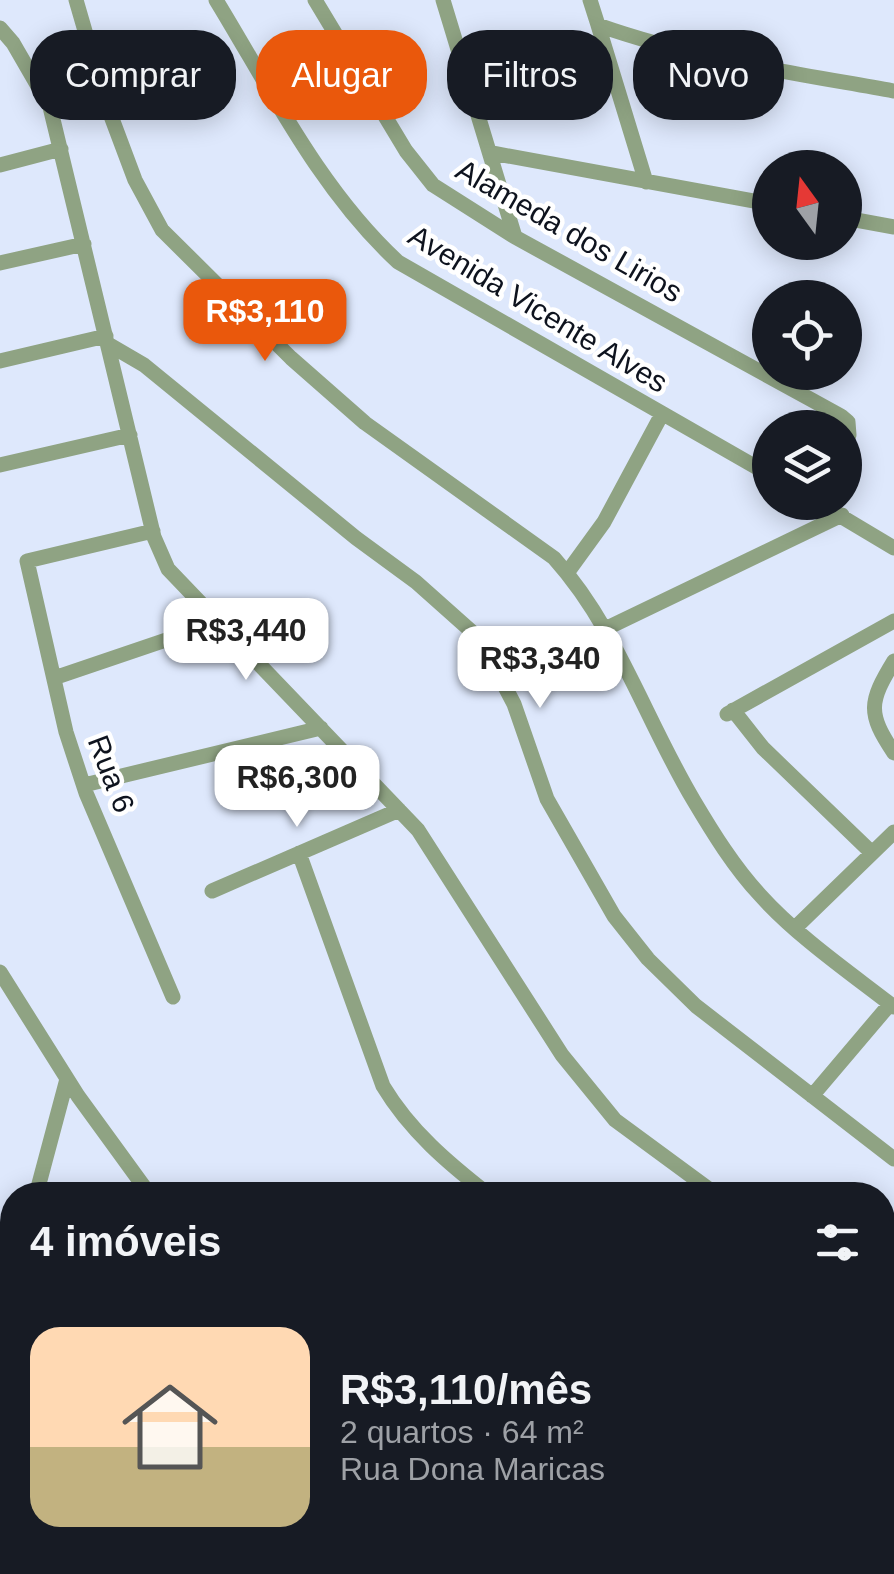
<!DOCTYPE html>
<html lang="pt">
<head>
<meta charset="utf-8">
<style>
  :root { --surface:#171b24; --page:#242831; --text:#f1f3f6; --muted:#9ea1a6; --line:#363941; --accent:#ea580c }
  body { margin:0; font-family:Helvetica,sans-serif; background:var(--page); color:var(--text); height:100vh; display:flex; flex-direction:column; font-size:38px; white-space:nowrap }
  * { box-sizing:border-box; margin:0 }
  p { font-size:32px; color:var(--muted) }
  .icon { flex:none; width:55px; height:55px; fill:none; stroke:currentColor; stroke-width:2; stroke-linecap:round; stroke-linejoin:round }
  .map { position:relative; flex:1; overflow:hidden }
  .details { position:absolute; left:0px; top:1182px; width:895px; height:392px; display:flex; flex-direction:column; background:var(--surface); border-radius:40px 40px 0 0; box-shadow:0 5px 25px #0003 }
  .details>* { flex:none }
  .banner { position:absolute; left:30px; top:30px; width:835px; height:90px; display:flex; gap:20px }
  .needle { width:65px; rotate:345deg }
  .buttons { position:absolute; left:752px; top:150px; display:grid; gap:20px }
  .buttons a { display:grid; place-items:center; width:110px; height:110px; border-radius:50%; background:var(--surface); box-shadow:0 5px 25px #0003; font-size:50px }
  .price { position:absolute; translate:-50% -85px; padding:0 22px; border-radius:20px; background:#fff; color:#222; font-size:32px; line-height:65px; filter:drop-shadow(0 2px 5px #0008) }
  .price::after { content:''; position:absolute; left:50%; top:60px; width:30px; height:22px; margin-left:-15px; background:inherit; clip-path:polygon(0 0,100% 0,50% 100%) }
  .price.active { background:var(--accent); color:#fff }
  ul { padding:0; list-style:none }
  li { display:flex; align-items:center; gap:30px; height:250px; padding:0 30px }
  li+li { border-top:2px solid var(--line) }
  li span { display:grid; place-items:center; flex:none; width:280px; height:200px; border-radius:30px; color:#555 }
  li>.icon { margin-inline-start:auto }
  span .icon { width:120px; height:120px; fill:#fffc; stroke-width:1 }
  li b { font-size:42px }
  h2 { display:flex; justify-content:space-between; align-items:center; height:120px; padding:0 30px; font-size:42px }
  .tag { padding:0 35px; border-radius:40px; background:var(--surface); box-shadow:0 5px 25px #0003; font-size:35px; line-height:90px }
  .tag.active { background:var(--accent); color:#fff }
  .map>svg:first-child { display:block }
  .lines { fill:none; stroke-linecap:round; stroke-linejoin:round }
  .minor { stroke:#8fa383; stroke-width:15 }
  .labels { text-anchor:middle; stroke-width:9; stroke-linejoin:round; paint-order:stroke }
  .street-label { font-size:30px; fill:#0e131e; stroke:#fff }
</style>
</head>
<body>
<div class="map">
<svg width="894" height="1574" viewBox="0 0 894 1574">
  <rect width="100%" height="100%" fill="#dee8fc"/>
  <g class="lines">
    <!-- minor -->
    <path class="minor" d="M76 0 105 100 135 180 162 230 291 358 365 423 554 558C617 628 646 721 694 801 713 833 734 867 760 895 798 937 849 972 894 1007
      M216 0C271 90 320 190 398 262L770 475
      M315 0 406 151 433 185 515 237 841 416 848 422 849 435 845 443
      M443 0 515 237
      M590 0 598 25C694 59 794 73 894 91
      M598 25 646 182
      M0 28 13 43 50 107 154 537 168 569 418 830 562 1055 615 1120 717 1195
      M492 153 770 204
      M0 165 61 149
      M845 218 894 227
      M0 263 84 244
      M108 344 144 365 356 538 416 582 480 639 514 704 547 799 614 916 648 959 696 1006 894 1159
      M0 361 106 336
      M0 465 130 435
      M817 502 894 548
      M153 531 27 561 66 732 86 793 173 997
      M567 573 604 522 662 414
      M605 629 842 515
      M894 661C869 702 867 713 894 753
      M54 678 219 622
      M733 710 763 748 872 853
      M727 714 894 621
      M84 785 321 728
      M299 853 383 1086C410 1131 448 1163 489 1195
      M212 891 399 810
      M796 927 894 832
      M0 972 78 1096 150 1195
      M812 1096 890 1004
      M36 1195 67 1079
      M882 1264 894 1265
      M882 1303 894 1311
      M882 1423 894 1431
      M0 1460 12 1469
      M0 1557 12 1534
      M153 1562 169 1574
      M361 1562 372 1574
      M531 1562 540 1574
      M687 1562 696 1574
      M840 1562 849 1574
      M217 1574 225 1562
      M501 1574 516 1562"/>
  </g>
  <g class="labels">
    <!-- street labels -->
    <g class="street-label">
      <text transform="translate(569 231) rotate(30)" y="10">Alameda dos Lirios</text>
      <text transform="translate(538 309) rotate(31)" y="10">Avenida Vicente Alves</text>
      <text transform="translate(111 774) rotate(69)" y="10">Rua 6</text>
    </g>
  </g>
</svg>
<div class="buttons">
<a><svg class="needle" viewBox="-14 -14 28 28"><path d="M0-13l5 13h-10z" fill="#e53935"/><path d="M0 13l5-13h-10z" fill="#9ea1a6"/></svg></a>
<a><svg class="icon" aria-label="locate" viewBox="0 0 24 24"><circle cx="12" cy="12" r="6"/><path d="M12 2v4M12 18v4M2 12h4M18 12h4"/></svg></a>
<a><svg class="icon" aria-label="layers" viewBox="0 0 24 24"><path d="M12 4l9 5-9 5-9-5zM3 14l9 5 9-5"/></svg></a>
</div>
<b class="price active" style="left:265px;top:364px">R$3,110</b>
<b class="price" style="left:246px;top:683px">R$3,440</b>
<b class="price" style="left:540px;top:711px">R$3,340</b>
<b class="price" style="left:297px;top:830px">R$6,300</b>
<div class="banner">
<a class="tag">Comprar</a>
<a class="tag active">Alugar</a>
<a class="tag">Filtros</a>
<a class="tag">Novo</a>
</div>
<section class="details">
<h2>4 imóveis<svg class="icon" aria-label="filters" viewBox="0 0 24 24"><path d="M4 7h16M4 17h16"/><circle cx="9" cy="7" r="2"/><circle cx="15" cy="17" r="2"/></svg></h2>
<ul>
<li><span style="background:linear-gradient(#ffd9b3 60%,#c2b280 0)"><svg class="icon" aria-label="home" viewBox="0 0 24 24"><path d="M3 11l9-7 9 7M6 9v11h12V9"/></svg></span><div><b>R$3,110/mês</b><p>2 quartos · 64 m²</p><p>Rua Dona Maricas</p></div></li>
</ul>
</section>
</div>
</body>
</html>
